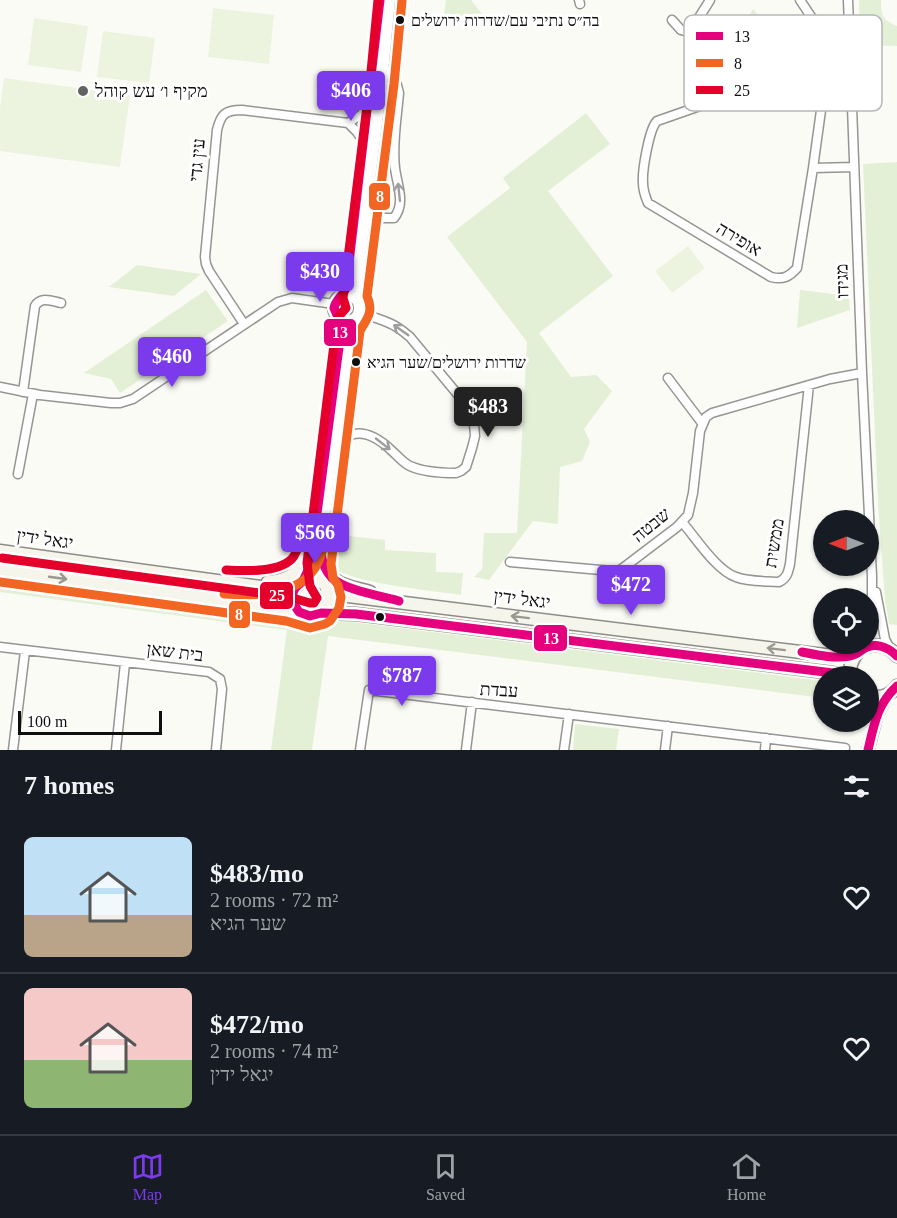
<!DOCTYPE html>
<html lang="en">
<head>
<meta charset="utf-8">
<style>
  :root { --surface:#171b24; --page:#242831; --text:#f1f3f6; --muted:#9ea1a6; --line:#363941; --accent:#7c3aed }
  body { margin:0; font-family:"Times New Roman","Noto Sans Hebrew",serif; background:var(--page); color:var(--text); height:100vh; display:flex; flex-direction:column; font-size:22px; white-space:nowrap }
  * { box-sizing:border-box; margin:0 }
  p { font-size:20px; color:var(--muted) }
  .icon { flex:none; width:33px; height:33px; fill:none; stroke:currentColor; stroke-width:2; stroke-linecap:round; stroke-linejoin:round }
  .map { position:relative; height:750px; overflow:hidden }
  .sheet { display:flex; flex-direction:column; background:var(--surface); flex:1 }
  .sheet>* { flex:none }
  .needle { width:39px; rotate:270deg }
  .tools { position:absolute; left:813px; top:510px; display:grid; gap:12px }
  .tools a { display:grid; place-items:center; width:66px; height:66px; border-radius:50%; background:var(--surface); box-shadow:0 2px 4px #0004; font-size:30px }
  .scale { position:absolute; left:18px; bottom:15px; width:144px; box-sizing:border-box; padding-left:6px; border:3px solid #0f0f0f; border-top:0; font-size:16px; line-height:21px; white-space:nowrap; color:#0f0f0f; -webkit-text-stroke:4px #fff; paint-order:stroke }
  .price { position:absolute; translate:-50% -51px; padding:0 14px; border-radius:6px; background:var(--accent); color:#fff; font-size:20px; line-height:39px; filter:drop-shadow(0 2px 3px #0008) }
  .price::after { content:''; position:absolute; left:50%; top:36px; width:18px; height:14px; margin-left:-9px; background:inherit; clip-path:polygon(0 0,100% 0,50% 100%) }
  .price.on { background:#222; color:#fff }
  ul { padding:0; list-style:none }
  li { display:flex; align-items:center; gap:18px; height:150px; padding:0 24px }
  li+li { border-top:2px solid var(--line) }
  li span { display:grid; place-items:center; flex:none; width:168px; height:120px; border-radius:9px; color:#555 }
  li>.icon { margin-inline-start:auto }
  span .icon { width:72px; height:72px; fill:#fffc; stroke-width:1 }
  li b { font-size:26px }
  h2 { display:flex; justify-content:space-between; align-items:center; height:72px; padding:0 24px; font-size:26px }
  .tabs { display:flex; justify-content:space-around; align-items:center; height:84px; border-top:2px solid var(--line); background:var(--surface); font-size:16px; color:var(--muted) }
  .tabs a { display:grid; justify-items:center; gap:3px }
  .tabs .on { color:var(--accent) }
  .map>svg:first-child { display:block }
  .green { fill:#e3f0d6 }
  .pitch { fill:#ecf4e0 }
  .lines { fill:none; stroke-linecap:round; stroke-linejoin:round }
  .minor-casing { stroke:#959593; stroke-width:11 }
  .tertiary-casing { stroke:#959593; stroke-width:14 }
  .secondary-casing { stroke:#8c8c89; stroke-width:15 }
  .minor { stroke:#fefefe; stroke-width:8 }
  .tertiary { stroke:#fefefe; stroke-width:10 }
  .secondary { stroke:#f5f5eb; stroke-width:12 }
  .bus-1-casing { stroke:#fff; stroke-width:14 }
  .bus-2-casing { stroke:#fff; stroke-width:14 }
  .bus-3-casing { stroke:#fff; stroke-width:14 }
  .bus-1 { stroke:#e5007d; stroke-width:9 }
  .bus-2 { stroke:#f26522; stroke-width:9 }
  .bus-3 { stroke:#e4002b; stroke-width:9 }
  .oneway { stroke:#9e9e9e }
  .oneway2 { stroke:#999993 }
  .bus-dot { fill:#0f0f0f; stroke:#fff; stroke-width:2 }
  .poi-dot { fill:#626260; stroke:#fff; stroke-width:2 }
  .labels { text-anchor:middle; stroke-width:6; stroke-linejoin:round; paint-order:stroke }
  .bus-label { font-size:16px; fill:#0f0f0f; stroke:#fff; text-anchor:start }
  .poi-label { font-size:18px; fill:#0f0f0f; stroke:#fff; text-anchor:start }
  .street-label { font-size:18px; fill:#0f0f0f; stroke:#fff }
  .key { fill:#fff; stroke:#b7b7b7; stroke-width:1.5 }
  .key-label { font-size:16px; fill:#0f0f0f }
  .line-badge { stroke:#fff; stroke-width:2 }
  .badge-label { font-size:16px; text-anchor:middle; font-weight:bold; fill:#fff }
</style>
</head>
<body>
<div class="map">
<svg width="897" height="750" viewBox="0 0 897 750">
  <rect width="100%" height="100%" fill="#fbfbf5"/>
  <!-- green -->
  <path class="green" d="M446 0H471L486 19 444 14Z
    M859 0H881C881 17 882 19 897 26V46L860 45Z
    M753 9 772 33 734 44Z
    M586 113 610 144 548 191 613 276 539 333 571 377 596 375 612 391 584 429 590 442 582 461 560 467 558 524 533 521 489 580 474 577 482 569 484 533H517L527 342 447 237 510 188 503 178Z
    M897 162V625L889 624 885 599 878 503 863 164Z
    M137 265 201 274 174 296 109 287Z
    M206 290 228 321 120 393 111 379 84 373Z
    M800 290 849 296 850 310 797 328Z
    M332 534 385 540V550L436 553V572L463 573 461 595C438 591 343 583 332 565 326 557 331 543 332 534Z
    M0 579 293 619 304 622 312 623 331 621 352 622 823 681V698L328 636 312 750H271L287 630 0 592Z
    M575 724 619 729 616 750H573Z"/>
  <!-- pitch -->
  <path class="pitch" d="M213 8 274 15 269 64 208 57Z
    M34 18 88 26 81 72 28 65Z
    M103 31 155 38 149 83 97 77Z
    M4 78 130 95 120 167 0 151V108Z
    M688 246 705 268 672 293 655 271Z"/>
  <g class="lines">
    <defs>
      <path id="minor" d="M579 0 580 4
        M800 0 820 30 822 41 820 84
        M848 0 862 373 872 576V613L868 639
        M672 20 681 30 688 32 693 27 710 0
        M783 77 815 79C820 84 823 88 823 96L813 168 797 268C789 277 783 280 771 277L648 203C645 196 643 190 643 183 642 171 649 129 657 121Z
        M348 123 362 114 368 107
        M813 168 854 167
        M365 224 375 218H394C406 203 397 185 395 168 392 143 397 118 399 93L397 85 384 67
        M244 324 209 271 206 264 205 257 217 130C221 114 225 110 242 110L348 123 357 132 363 141
        M668 378 702 423
        M0 387 40 395 111 403H120L133 399 278 302 292 298 334 304
        M23 392 35 306C41 296 52 301 61 303
        M334 451C339 445 344 438 351 435 366 429 383 442 392 451 398 456 403 463 410 466 423 472 442 473 456 473L461 471 466 467 472 448 475 436 474 424 471 415 464 402 410 337C403 331 397 326 389 323 375 316 368 319 359 305
        M18 474 33 394
        M682 522C696 538 716 570 736 577 749 582 765 581 779 582 787 578 788 573 790 564L809 385
        M510 562 612 571H618L623 568 677 527 688 515 693 493 700 431 706 417 712 413 830 379 862 373
        M876 592 885 639 890 649
        M0 647 209 672 220 679 222 689 216 750
        M13 750 25 651
        M116 750 125 663
        M360 750 369 690 845 748
        M466 750 472 702
        M564 750 569 714
        M665 750 668 726
        M765 750 766 738"/>
      <path id="tertiary" d="M343 295 346 288 380 0
        M355 299 382 83 390 0
        M303 581 310 566 340 340C340 334 341 327 339 321 337 315 332 312 334 304 338 290 360 294 359 309 358 321 347 323 338 319
        M322 583 319 564 350 321
        M868 750 877 715 887 695"/>
      <path id="secondary" d="M0 551 268 588 279 587 299 583
        M321 551C328 585 340 584 370 592
        M0 570 268 607C274 608 280 608 287 609 298 610 307 619 318 614 324 611 328 606 329 599 332 564 271 582 299 612
        M268 582C301 580 310 557 315 529
        M327 590 348 596 833 656 856 655
        M321 613 356 614 833 673 842 676
        M850 676C848 648 878 634 897 656
        M868 696C880 699 890 696 897 686"/>
    </defs>
    <!-- minor casing -->
    <use href="#minor" class="minor-casing"/>
    <!-- tertiary casing -->
    <use href="#tertiary" class="tertiary-casing"/>
    <!-- secondary casing -->
    <use href="#secondary" class="secondary-casing"/>
    <!-- minor -->
    <use href="#minor" class="minor"/>
    <!-- tertiary -->
    <use href="#tertiary" class="tertiary"/>
    <!-- secondary -->
    <use href="#secondary" class="secondary"/>
    <defs>
      <path id="bus-1" d="M380 0 346 288C343 296 336 299 334 308L340 322V340L310 566 303 581 296 587 293 592V603L299 612 310 616 321 613 356 614 833 673 842 676
        M324 528C323 536 320 544 321 552 322 561 325 571 332 578 345 590 381 596 399 601
        M802 652C817 655 835 659 850 656 856 655 858 653 862 650 874 641 888 647 897 656
        M868 750C874 725 877 704 897 686"/>
      <path id="bus-2" d="M0 582 286 621 310 628 325 624 330 621 339 608 341 597 338 585 333 578 331 564 360 331C367 318 374 313 367 296L394 84 402 1
        M224 594C254 596 296 597 315 568 322 557 325 542 328 528"/>
      <path id="bus-3" d="M2 558 289 597 310 603H314L317 598 310 586 307 563 336 328 339 316 346 308 343 298 370 82 378 0
        M226 570C245 571 283 573 294 556 300 546 302 534 304 524"/>
    </defs>
    <!-- bus-1 casing -->
    <use href="#bus-1" class="bus-1-casing"/>
    <!-- bus-2 casing -->
    <use href="#bus-2" class="bus-2-casing"/>
    <!-- bus-3 casing -->
    <use href="#bus-3" class="bus-3-casing"/>
    <!-- bus-1 -->
    <use href="#bus-1" class="bus-1"/>
    <!-- bus-2 -->
    <use href="#bus-2" class="bus-2"/>
    <!-- bus-3 -->
    <use href="#bus-3" class="bus-3"/>
  </g>
  <!-- one-way arrows -->
  <defs><path id="oneway-shaft" d="M-6 0H5M1.5-3L5.5 0L1.5 3" fill="none" stroke-width="1.6" stroke-linecap="round" stroke-linejoin="round" transform="scale(1.5)"/></defs>
  <g class="oneway">
    <use href="#oneway-shaft" transform="translate(399 192) rotate(-96)"/>
    <use href="#oneway-shaft" transform="translate(401 330) rotate(-145)"/>
    <use href="#oneway-shaft" transform="translate(383 444) rotate(38)"/>
  </g>
  <g class="oneway2">
    <use href="#oneway-shaft" transform="translate(58 578) rotate(8)"/>
    <use href="#oneway-shaft" transform="translate(520 617) rotate(-173)"/>
    <use href="#oneway-shaft" transform="translate(776 649) rotate(-173)"/>
  </g>
  <!-- markers -->
  <g class="bus-dot">
    <circle cx="400" cy="20" r="5"/>
    <circle cx="356" cy="362" r="5"/>
    <circle cx="380" cy="617" r="5"/>
  </g>
  <circle class="poi-dot" cx="83" cy="91" r="6"/>
  <g class="labels">
    <!-- bus labels -->
    <g class="bus-label">
      <text x="411" y="26">בה״ס נתיבי עם/שדרות ירושלים</text>
      <text x="367" y="368">שדרות ירושלים/שער הגיא</text>
    </g>
    <!-- poi labels -->
    <g class="poi-label">
      <text x="95" y="97">מקיף ו׳ עש קוהל</text>
    </g>
    <!-- street labels -->
    <g class="street-label">
      <text transform="translate(197 160) rotate(-85)" y="6">עין גדי</text>
      <text transform="translate(739 239) rotate(31)" y="6">אופירה</text>
      <text transform="translate(842 281) rotate(-92)" y="6">מגידו</text>
      <text transform="translate(651 525) rotate(-39)" y="6">שבטה</text>
      <text transform="translate(45 539) rotate(8)" y="6">יגאל ידין</text>
      <text transform="translate(774 543) rotate(-81)" y="6">ממשית</text>
      <text transform="translate(522 599) rotate(7)" y="6">יגאל ידין</text>
      <text transform="translate(175 652) rotate(7)" y="6">בית שאן</text>
      <text transform="translate(499 690) rotate(3)" y="6">עבדת</text>
    </g>
  </g>
  <!-- legend -->
  <rect x="684" y="15" width="198" height="96" rx="9" class="key"/>
  <rect x="696" y="32" width="27" height="8" fill="#e5007d"/>
  <rect x="696" y="59" width="27" height="8" fill="#f26522"/>
  <rect x="696" y="86" width="27" height="8" fill="#e4002b"/>
  <g class="key-label">
    <text x="734" y="42">13</text>
    <text x="734" y="69">8</text>
    <text x="734" y="96">25</text>
  </g>
  <g class="line-badge">
    <rect x="368" y="182" width="23" height="29" rx="6" fill="#f26522"/>
    <rect x="323" y="318" width="34" height="29" rx="6" fill="#e5007d"/>
    <rect x="259" y="581" width="35" height="29" rx="6" fill="#e4002b"/>
    <rect x="228" y="600" width="23" height="29" rx="6" fill="#f26522"/>
    <rect x="533" y="624" width="35" height="28" rx="6" fill="#e5007d"/>
  </g>
  <g class="badge-label">
    <text x="380" y="202">8</text>
    <text x="340" y="338">13</text>
    <text x="277" y="601">25</text>
    <text x="239" y="620">8</text>
    <text x="551" y="644">13</text>
  </g>
</svg>
<div class="tools">
<a><svg class="needle" viewBox="-14 -14 28 28"><path d="M0-13l5 13h-10z" fill="#e53935"/><path d="M0 13l5-13h-10z" fill="#9ea1a6"/></svg></a>
<a><svg class="icon" aria-label="locate" viewBox="0 0 24 24"><circle cx="12" cy="12" r="6"/><path d="M12 2v4M12 18v4M2 12h4M18 12h4"/></svg></a>
<a><svg class="icon" aria-label="layers" viewBox="0 0 24 24"><path d="M12 4l9 5-9 5-9-5zM3 14l9 5 9-5"/></svg></a>
</div>
<div class="scale">100 m</div>
<b class="price" style="left:351px;top:122px">$406</b>
<b class="price" style="left:320px;top:303px">$430</b>
<b class="price" style="left:172px;top:388px">$460</b>
<b class="price on" style="left:488px;top:438px">$483</b>
<b class="price" style="left:315px;top:564px">$566</b>
<b class="price" style="left:631px;top:616px">$472</b>
<b class="price" style="left:402px;top:707px">$787</b>
</div>
<section class="sheet">
<h2>7 homes<svg class="icon" aria-label="filters" viewBox="0 0 24 24"><path d="M4 7h16M4 17h16"/><circle cx="9" cy="7" r="2"/><circle cx="15" cy="17" r="2"/></svg></h2>
<ul>
<li><span style="background:linear-gradient(#bfe0f5 65%,#b9a48a 0)"><svg class="icon" aria-label="home" viewBox="0 0 24 24"><path d="M3 11l9-7 9 7M6 9v11h12V9"/></svg></span><div><b>$483/mo</b><p>2 rooms · 72 m²</p><p>שער הגיא</p></div><svg class="icon" aria-label="heart" viewBox="0 0 24 24"><path d="M12 20l-8-8c-3-5 5-10 8-4 3-6 11-1 8 4z"/></svg></li>
<li><span style="background:linear-gradient(#f6c9c9 60%,#8fb573 0)"><svg class="icon" aria-label="home" viewBox="0 0 24 24"><path d="M3 11l9-7 9 7M6 9v11h12V9"/></svg></span><div><b>$472/mo</b><p>2 rooms · 74 m²</p><p>יגאל ידין</p></div><svg class="icon" aria-label="heart" viewBox="0 0 24 24"><path d="M12 20l-8-8c-3-5 5-10 8-4 3-6 11-1 8 4z"/></svg></li>
</ul>
</section>
<nav class="tabs">
<a class="on"><svg class="icon" aria-label="map" viewBox="0 0 24 24"><path d="M3 6l6-2 6 2 6-2v14l-6 2-6-2-6 2zM9 4v14M15 6v14"/></svg>Map</a>
<a><svg class="icon" aria-label="saved" viewBox="0 0 24 24"><path d="M7 4h10v16l-5-4-5 4z"/></svg>Saved</a>
<a><svg class="icon" aria-label="home" viewBox="0 0 24 24"><path d="M3 11l9-7 9 7M6 9v11h12V9"/></svg>Home</a>
</nav>
</body>
</html>
